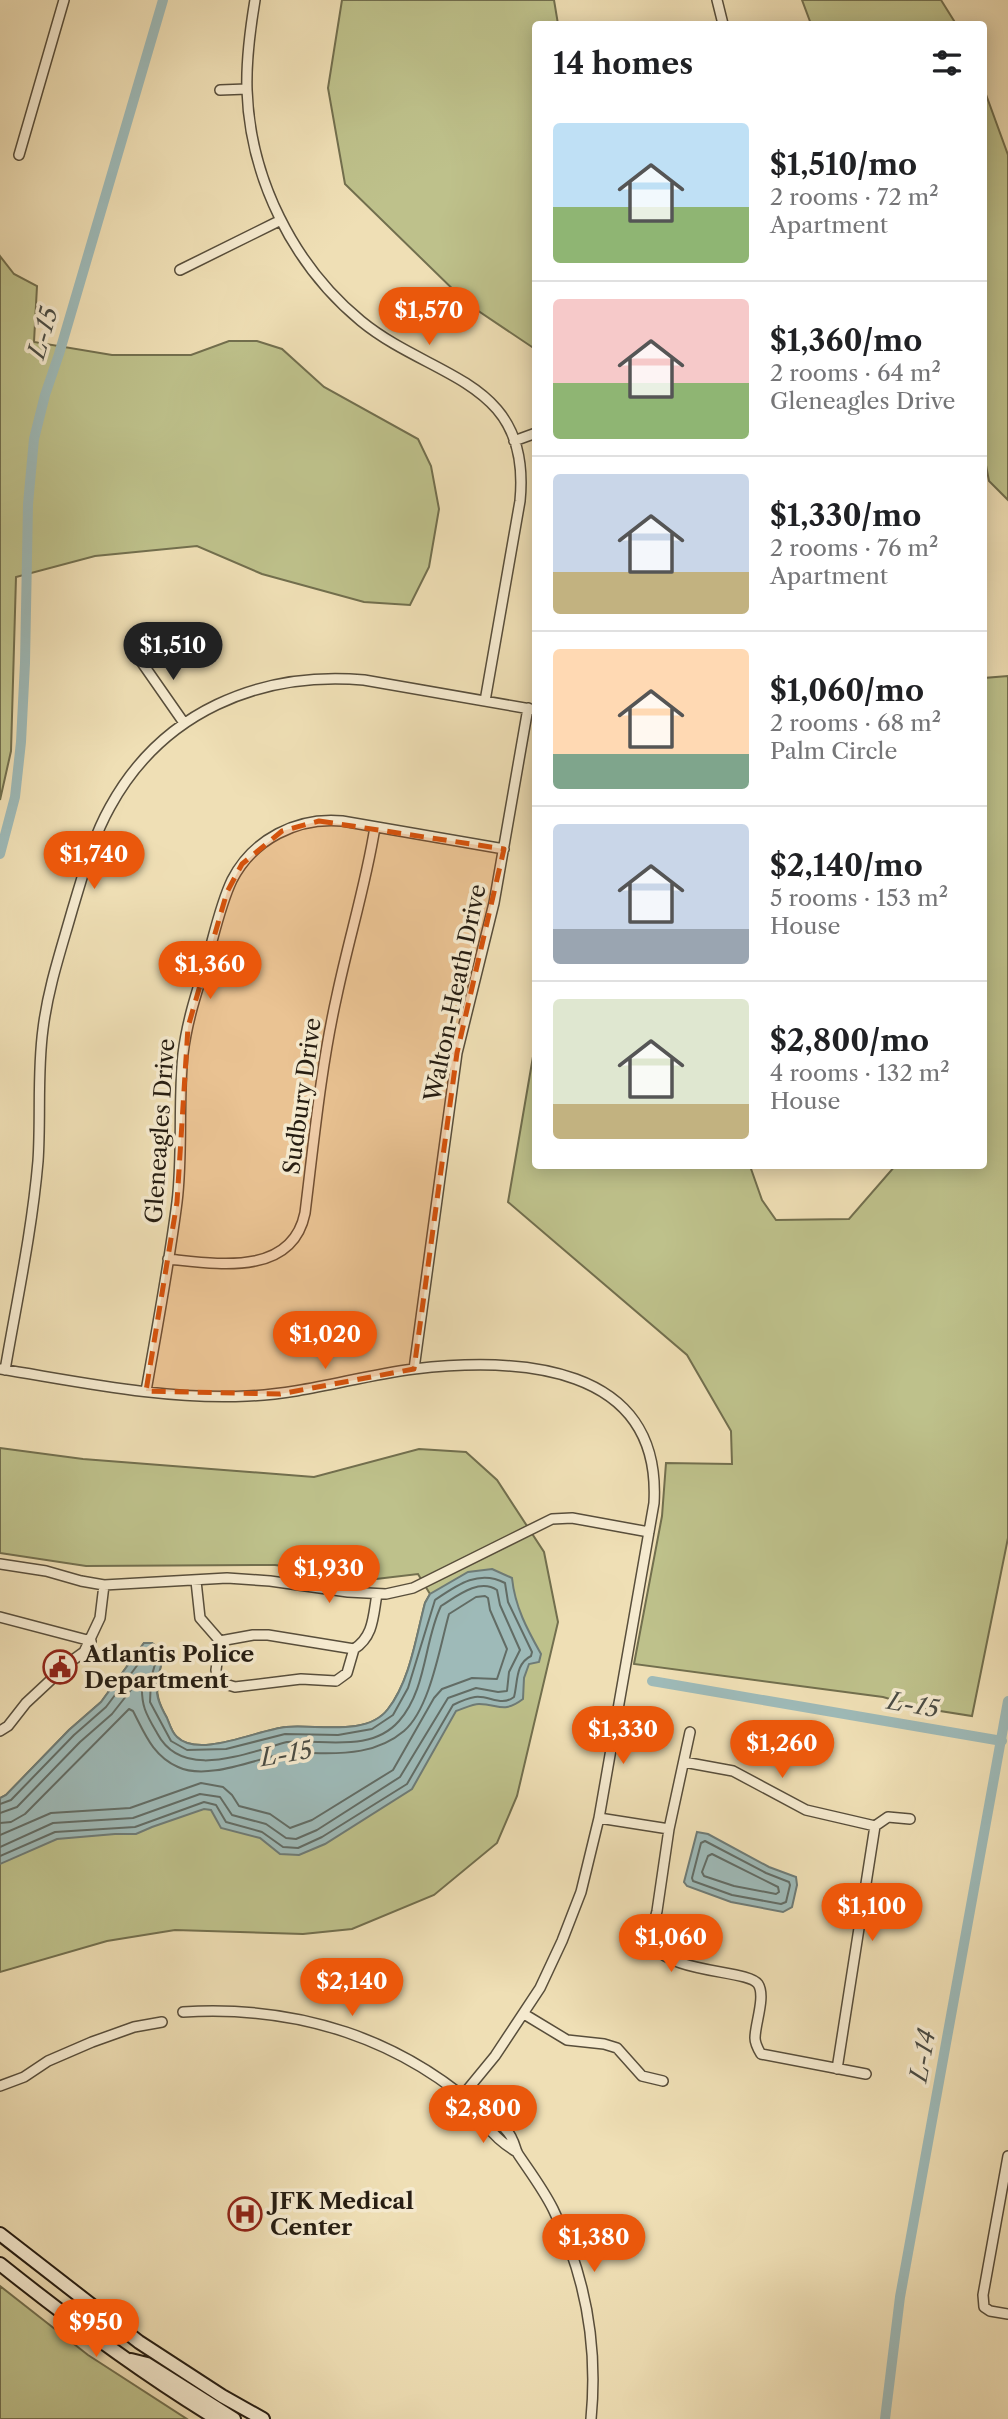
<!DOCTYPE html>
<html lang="en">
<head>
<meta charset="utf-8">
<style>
  :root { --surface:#fff; --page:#f2f2f2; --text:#202124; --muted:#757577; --line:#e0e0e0; --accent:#ea580c }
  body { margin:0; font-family:"Libre Caslon Text",serif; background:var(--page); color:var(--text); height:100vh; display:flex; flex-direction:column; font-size:26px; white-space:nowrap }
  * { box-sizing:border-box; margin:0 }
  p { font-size:23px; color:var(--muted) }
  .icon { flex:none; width:38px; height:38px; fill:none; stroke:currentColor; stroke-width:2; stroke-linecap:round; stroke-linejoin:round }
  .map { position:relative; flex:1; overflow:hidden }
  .drawer { position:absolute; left:532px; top:21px; width:455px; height:1148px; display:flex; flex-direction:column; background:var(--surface); border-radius:7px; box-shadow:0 4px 18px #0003 }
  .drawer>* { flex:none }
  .price { position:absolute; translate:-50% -60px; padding:0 16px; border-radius:24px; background:var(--accent); color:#fff; font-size:23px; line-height:46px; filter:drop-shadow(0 2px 4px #0008) }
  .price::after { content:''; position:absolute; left:50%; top:42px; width:21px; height:16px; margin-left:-10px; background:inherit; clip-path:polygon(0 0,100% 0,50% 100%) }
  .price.selected { background:#222; color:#fff }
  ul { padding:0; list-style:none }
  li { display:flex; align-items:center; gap:21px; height:175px; padding:0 21px }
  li+li { border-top:2px solid var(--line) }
  li span { display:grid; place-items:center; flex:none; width:196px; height:140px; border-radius:7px; color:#555 }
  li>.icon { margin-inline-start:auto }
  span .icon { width:84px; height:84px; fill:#fffc; stroke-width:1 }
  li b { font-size:30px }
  h2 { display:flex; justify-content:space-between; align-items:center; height:84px; padding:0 21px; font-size:30px }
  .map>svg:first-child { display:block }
  .green { fill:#bec18b; stroke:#726f4e; stroke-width:2 }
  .water { fill:#9ebab8; stroke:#6e7b76; stroke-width:2 }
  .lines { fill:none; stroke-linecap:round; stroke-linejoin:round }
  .shore { stroke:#626c65; stroke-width:2 }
  .canal { stroke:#9ebab8; stroke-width:10 }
  .minor-casing { stroke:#584e3b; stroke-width:12 }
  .secondary-casing { stroke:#261d12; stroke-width:16 }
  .minor { stroke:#f5eacf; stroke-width:9 }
  .secondary { stroke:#f5eacf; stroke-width:12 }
  .marked { fill:#d5530d; fill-opacity:0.2; stroke:#d5530d; stroke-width:5; stroke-dasharray:14 9; stroke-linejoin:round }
  .labels { text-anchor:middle; stroke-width:7; stroke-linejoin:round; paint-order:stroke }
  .street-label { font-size:23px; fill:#261d12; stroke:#f5eacf }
  .poi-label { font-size:23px; font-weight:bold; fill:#261d12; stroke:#f5eacf; text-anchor:start }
  .water-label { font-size:24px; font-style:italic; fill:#4a4c44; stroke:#f5eacf }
</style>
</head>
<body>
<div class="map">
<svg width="1008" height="2419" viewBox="0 0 1008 2419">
  <rect width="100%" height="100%" fill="#efdfb5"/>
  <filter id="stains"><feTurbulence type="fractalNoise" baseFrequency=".00286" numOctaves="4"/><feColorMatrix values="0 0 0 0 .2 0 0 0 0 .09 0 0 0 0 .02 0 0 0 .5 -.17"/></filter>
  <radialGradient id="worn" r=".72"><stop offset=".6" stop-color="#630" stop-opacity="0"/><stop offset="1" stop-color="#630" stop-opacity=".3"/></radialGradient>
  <!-- green -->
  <path class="green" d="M342 0H554L558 24H536L535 349 468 304 345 184 328 88Z
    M802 0H941L956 24H811Z
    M984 89 1008 155V500L989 481 984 455Z
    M0 256 14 274 37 286 34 342 112 355H191L229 341H257L282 349 324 387 418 439 431 466 439 509 429 567 410 605 364 602 262 574 197 546 95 556 16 577 11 751 0 800Z
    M1008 676V1538L972 1716 921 1708 883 1697 634 1664 662 1516 666 1463 732 1464 731 1431 687 1355 508 1202 535 1045 536 1166H750L762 1200 776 1220 849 1219 895 1166H984V678Z
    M0 1448 83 1459 314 1477 419 1449 466 1452 497 1480 544 1552 558 1622 517 1796 497 1843 434 1895 352 1929 303 1934 175 1930 107 1941 0 1972V1798L6 1795 69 1730 101 1702 144 1643H152L162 1651C164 1662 160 1667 158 1677 155 1693 159 1704 167 1718 169 1723 172 1733 177 1737 199 1759 260 1729 286 1727 316 1724 367 1737 388 1709 410 1681 416 1637 425 1603L430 1594 418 1574 376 1579 275 1565 86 1566 0 1553Z
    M0 2286 88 2355 187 2419H0Z"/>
  <!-- water -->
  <path class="water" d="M492 1569 512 1578C515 1607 527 1629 541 1654L539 1662 529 1664 524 1678 523 1699C503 1714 499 1704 479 1704 472 1704 463 1709 456 1711L412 1789 325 1844 299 1855 280 1854 260 1838 221 1828 211 1810 204 1809 152 1827 136 1834H115L57 1839 0 1864V1798L6 1795 69 1730 101 1702 144 1643H152L162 1651C164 1662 160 1667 158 1677 154 1693 159 1704 167 1718 169 1723 172 1733 177 1737 199 1759 260 1729 286 1727 316 1724 367 1737 388 1709 410 1681 416 1637 425 1603L430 1594 468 1572Z
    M697 1832 708 1834 769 1867 796 1877 797 1885 792 1907 783 1912 731 1902 687 1886 684 1882Z"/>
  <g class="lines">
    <!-- shore -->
    <path class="shore" d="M0 1804 11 1800 74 1735 106 1707 148 1651 155 1654 156 1661 151 1678 150 1702 171 1741 187 1750 226 1749 285 1734 338 1735 372 1729 393 1715 408 1688 435 1600C457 1585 479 1569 505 1583L508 1602 532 1652 531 1656C515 1664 518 1682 514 1697 501 1707 489 1695 475 1697 468 1698 459 1702 453 1705L407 1784 322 1837 298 1848 283 1847 262 1832 226 1822 216 1805 204 1802 135 1827 55 1832 0 1856
      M0 1813 17 1807 80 1742 112 1714 138 1681 142 1683C141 1706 146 1714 157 1733 179 1775 229 1759 267 1748 274 1746 281 1743 287 1742 324 1739 371 1753 399 1721 427 1689 424 1641 441 1606 457 1596 479 1578 497 1590L500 1605 520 1650 509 1672 507 1691 498 1692 476 1688 448 1698 400 1777 317 1830 296 1839 286 1838 266 1824 232 1815 220 1797 200 1794 133 1818 53 1823 0 1847
      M0 1823 11 1822 25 1814 129 1709 133 1711C145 1734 153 1756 178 1767 208 1781 257 1758 287 1753 295 1752 305 1753 313 1753 346 1754 378 1753 404 1731 430 1709 440 1646 449 1614L476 1597 485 1596 488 1598 490 1610 507 1649 497 1679 472 1678 442 1689 434 1698 393 1770 312 1820 290 1828 270 1814 239 1806 232 1795 223 1787 201 1783 130 1808 51 1813 0 1835
      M705 1841 766 1873 789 1882 790 1885 786 1902 781 1904 732 1895 693 1881 692 1878 701 1843Z
      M712 1854 778 1887 779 1892 776 1894 734 1886 704 1876 702 1872 708 1856Z"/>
    <!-- canal -->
    <path class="canal" d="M0 854 15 797 21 742 25 663 28 504 34 439 45 395 59 354 163 0
      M652 1681 1002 1741
      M885 2419 900 2297 1008 1701"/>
    <defs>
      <path id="minor" d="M255 0C250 30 246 59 247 90 250 178 293 265 361 321 433 380 532 379 520 501L485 701
        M717 0 723 24
        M220 90 247 89
        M19 155 64 0
        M180 270 281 220
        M514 441 536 433
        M138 657 184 723
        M168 1259C217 1264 292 1277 305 1213 314 1140 321 1066 337 995 349 938 366 884 375 827
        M0 1369C81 1382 164 1400 247 1396 304 1394 358 1376 414 1369 517 1357 662 1363 654 1503L599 1818 581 1892 562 1941 540 1988 495 2056 463 2095
        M414 1369 457 1053 494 903 528 708
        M5 1370C17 1300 32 1231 38 1161 41 1117 37 1073 43 1029 48 988 61 950 72 911 83 875 92 839 110 807 162 712 259 671 364 680L536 710
        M146 1391C157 1328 169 1265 177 1202 183 1153 178 1103 183 1054 187 1020 198 988 208 956 215 931 221 903 232 880 253 839 297 817 342 821L504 849
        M0 1564 46 1571 81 1581 104 1585 227 1578 270 1581 348 1592 386 1594 413 1588 552 1519 572 1518 649 1532
        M196 1581 200 1618 220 1641 216 1670 217 1677 222 1683 235 1687 301 1679 336 1681 347 1673 354 1649C374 1636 373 1616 377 1594
        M0 1617 91 1641
        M220 1641 253 1635H268L354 1649
        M0 1731 8 1726 26 1703 70 1662 84 1652 100 1618 104 1585
        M690 1732 669 1829 657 1911 649 1942C671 1975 747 1969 758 1984 766 1996 755 2024 755 2038 755 2044 758 2049 761 2054L866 2074
        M684 1762 733 1771 806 1810 875 1826
        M599 1818 669 1829
        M183 2012C298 2005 403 2038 488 2118H495C501 2125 509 2131 512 2139 515 2144 515 2149 518 2154 530 2172 543 2189 553 2209 585 2274 598 2346 591 2419
        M524 2014 567 2040 604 2044 617 2048 642 2076 663 2081
        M837 2069 875 1826 888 1817 910 1819
        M0 2086 24 2077 48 2061 92 2042 134 2027 162 2022
        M488 2118 487 2126C496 2138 505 2145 517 2152
        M1008 2156 983 2295 984 2307 990 2311 1008 2314"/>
      <path id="secondary" d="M0 2234 139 2342 222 2396 263 2419
        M0 2264C70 2320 140 2372 217 2419
        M131 2360 147 2364 234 2419"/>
    </defs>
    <!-- minor casing -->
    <use href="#minor" class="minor-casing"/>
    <!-- secondary casing -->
    <use href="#secondary" class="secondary-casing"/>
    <!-- minor -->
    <use href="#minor" class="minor"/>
    <!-- secondary -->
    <use href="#secondary" class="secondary"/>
  </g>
  <!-- marked area -->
  <path class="marked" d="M319 821 504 849 457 1053 414 1369 280 1394 146 1391 177 1202 188 1027 227 892 242 864 282 831Z"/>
  <!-- icons -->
  <defs>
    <symbol id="civic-ring" viewBox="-11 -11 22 22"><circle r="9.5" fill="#f5eacf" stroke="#8f2418" stroke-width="1.5"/><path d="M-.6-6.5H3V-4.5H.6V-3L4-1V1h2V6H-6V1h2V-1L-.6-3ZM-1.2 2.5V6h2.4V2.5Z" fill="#8f2418"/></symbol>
    <symbol id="hospital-ring" viewBox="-11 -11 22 22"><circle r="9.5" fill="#f5eacf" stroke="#8f2418" stroke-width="1.5"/><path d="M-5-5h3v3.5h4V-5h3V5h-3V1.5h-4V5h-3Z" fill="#8f2418"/></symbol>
  </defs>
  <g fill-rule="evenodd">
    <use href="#civic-ring" x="41" y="1648" width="38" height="38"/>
    <use href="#hospital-ring" x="226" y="2195" width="38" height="38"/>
  </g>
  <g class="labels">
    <!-- street labels -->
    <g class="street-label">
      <text transform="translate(455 993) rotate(-78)" y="8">Walton-Heath Drive</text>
      <text transform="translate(302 1096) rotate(-82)" y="8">Sudbury Drive</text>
      <text transform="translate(160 1131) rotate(-86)" y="8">Gleneagles Drive</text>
    </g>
    <!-- poi labels -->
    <g class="poi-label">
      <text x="84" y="1662">Atlantis Police<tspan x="84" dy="26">Department</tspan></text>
      <text x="270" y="2209">JFK Medical<tspan x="270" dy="26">Center</tspan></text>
    </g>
    <!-- water labels -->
    <g class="water-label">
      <text transform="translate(43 333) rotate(-74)" y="8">L-15</text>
      <text transform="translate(913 1705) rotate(10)" y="8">L-15</text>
      <text transform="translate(286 1754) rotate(-10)" y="8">L-15</text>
      <text transform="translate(923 2056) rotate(-80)" y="8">L-14</text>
    </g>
  </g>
  <rect width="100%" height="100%" filter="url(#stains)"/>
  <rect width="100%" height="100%" fill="url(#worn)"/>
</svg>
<b class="price" style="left:429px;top:347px">$1,570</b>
<b class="price selected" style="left:173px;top:682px">$1,510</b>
<b class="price" style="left:94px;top:891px">$1,740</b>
<b class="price" style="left:210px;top:1001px">$1,360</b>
<b class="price" style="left:325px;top:1371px">$1,020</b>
<b class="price" style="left:329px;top:1605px">$1,930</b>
<b class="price" style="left:623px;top:1766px">$1,330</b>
<b class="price" style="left:782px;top:1780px">$1,260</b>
<b class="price" style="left:872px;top:1943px">$1,100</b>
<b class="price" style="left:671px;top:1974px">$1,060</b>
<b class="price" style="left:352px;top:2018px">$2,140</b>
<b class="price" style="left:483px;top:2145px">$2,800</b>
<b class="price" style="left:594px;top:2274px">$1,380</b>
<b class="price" style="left:96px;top:2359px">$950</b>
<section class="drawer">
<h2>14 homes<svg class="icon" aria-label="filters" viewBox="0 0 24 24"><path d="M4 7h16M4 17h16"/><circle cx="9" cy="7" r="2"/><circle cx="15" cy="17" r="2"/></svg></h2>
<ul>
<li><span style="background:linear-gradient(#bfe0f5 60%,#8fb573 0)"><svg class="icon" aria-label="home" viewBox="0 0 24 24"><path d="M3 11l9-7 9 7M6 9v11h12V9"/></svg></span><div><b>$1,510/mo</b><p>2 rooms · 72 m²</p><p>Apartment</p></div></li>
<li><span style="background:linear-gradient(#f6c9c9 60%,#8fb573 0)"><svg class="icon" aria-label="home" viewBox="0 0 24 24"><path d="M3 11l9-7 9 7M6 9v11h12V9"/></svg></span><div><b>$1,360/mo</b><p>2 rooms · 64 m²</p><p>Gleneagles Drive</p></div></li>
<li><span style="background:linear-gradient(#c9d6e8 70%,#c2b280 0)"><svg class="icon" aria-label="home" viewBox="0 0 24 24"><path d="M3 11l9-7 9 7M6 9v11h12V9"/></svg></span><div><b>$1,330/mo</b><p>2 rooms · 76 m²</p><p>Apartment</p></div></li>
<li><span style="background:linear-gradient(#ffd9b3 75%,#7fa58c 0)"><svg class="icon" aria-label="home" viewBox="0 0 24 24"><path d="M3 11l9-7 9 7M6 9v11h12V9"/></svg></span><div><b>$1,060/mo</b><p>2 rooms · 68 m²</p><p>Palm Circle</p></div></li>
<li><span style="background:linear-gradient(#c9d6e8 75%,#9aa5b1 0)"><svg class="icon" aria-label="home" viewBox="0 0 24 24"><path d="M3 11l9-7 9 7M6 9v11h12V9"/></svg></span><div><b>$2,140/mo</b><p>5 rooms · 153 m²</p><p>House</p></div></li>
<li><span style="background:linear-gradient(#dfe7d0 75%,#c2b280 0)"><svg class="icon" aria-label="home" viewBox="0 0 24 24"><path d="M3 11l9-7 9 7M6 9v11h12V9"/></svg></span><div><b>$2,800/mo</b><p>4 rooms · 132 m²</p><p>House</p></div></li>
</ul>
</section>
</div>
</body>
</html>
